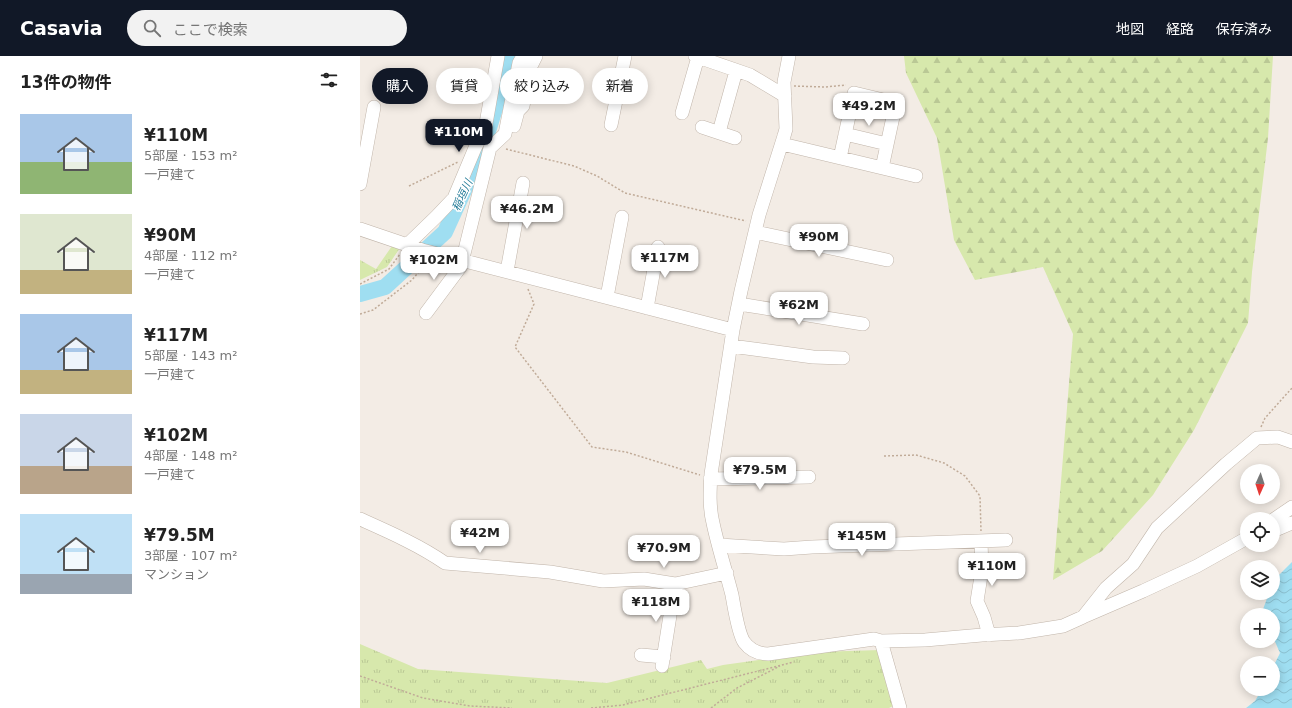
<!DOCTYPE html>
<html lang="ja">
<head>
<meta charset="utf-8">
<style>
  :root { --surface:#fff; --page:#f2f2f2; --text:#222; --muted:#767676; --accent:#111827 }
  body { margin:0; font-family:"DejaVu Sans","Noto Sans JP",sans-serif; background:var(--page); color:var(--text); height:100vh; display:flex; flex-direction:column; font-size:15px; white-space:nowrap }
  * { box-sizing:border-box; margin:0 }
  p { font-size:13px; color:var(--muted) }
  .icon { flex:none; width:22px; height:22px; fill:none; stroke:currentColor; stroke-width:2; stroke-linecap:round; stroke-linejoin:round }
  .map { position:relative; flex:1; overflow:hidden }
  .panel { display:flex; flex-direction:column; background:var(--surface); width:360px }
  .panel>* { flex:none }
  .guide { position:absolute; left:12px; top:12px; width:380px; height:36px; display:flex; gap:8px }
  .needle { width:26px; rotate:183deg }
  .fabs { position:absolute; left:880px; top:408px; display:grid; gap:8px }
  .fabs a { display:grid; place-items:center; width:40px; height:40px; border-radius:50%; background:var(--surface); box-shadow:0 2px 10px #0003; font-size:20px }
  .price { position:absolute; translate:-50% -34px; padding:0 9px; border-radius:8px; background:#fff; color:#222; font-size:13px; line-height:26px; filter:drop-shadow(0 1px 2px #0008) }
  .price::after { content:''; position:absolute; left:50%; top:24px; width:12px; height:9px; margin-left:-6px; background:inherit; clip-path:polygon(0 0,100% 0,50% 100%) }
  .price.selected { background:var(--accent); color:#fff }
  ul { padding:0; list-style:none }
  li { display:flex; align-items:center; gap:12px; height:100px; padding:0 20px }
  li span { display:grid; place-items:center; flex:none; width:112px; height:80px; border-radius:0px; color:#555 }
  li>.icon { margin-inline-start:auto }
  span .icon { width:48px; height:48px; fill:#fffc; stroke-width:1 }
  li b { font-size:17px }
  h2 { display:flex; justify-content:space-between; align-items:center; height:48px; padding:0 20px; font-size:17px }
  .pill { padding:0 14px; border-radius:18px; background:var(--surface); box-shadow:0 2px 10px #0003; font-size:14px; line-height:36px }
  .pill.selected { background:var(--accent); color:#fff }
  header { display:flex; align-items:center; gap:24px; box-sizing:border-box; height:56px; padding:0 20px; background:var(--accent); color:#fff }
  header strong { font-size:19px }
  nav { display:flex; gap:22px; margin-inline-start:auto; font-size:14px }
  .search { width:280px; height:36px; background:var(--page); display:flex; align-items:center; gap:10px; box-sizing:border-box; padding:0 14px; border-radius:22px; color:var(--muted); font-size:15px }
  main { display:flex; flex:1; min-height:0 }
  .map>svg:first-child { display:block }
  .grass { fill:url(#grass-tufts) }
  .forest { fill:url(#forest-firs) }
  .water { fill:url(#water-waves) }
  .lines { fill:none; stroke-linecap:round; stroke-linejoin:round }
  .river { stroke:#9fdef1; stroke-width:16 }
  .minor-casing { stroke:#c1b5aa; stroke-width:14 }
  .path { stroke:#c0ab98; stroke-width:1.5; stroke-dasharray:2 2; stroke-linecap:butt }
  .minor { stroke:#fff; stroke-width:13 }
  .labels { text-anchor:middle; stroke-width:3; stroke-linejoin:round; paint-order:stroke }
  .water-label { font-size:11px; font-style:italic; fill:#287e9a; stroke:#fff }
</style>
</head>
<body>
<header>
<strong>Casavia</strong>
<div class="search"><svg class="icon" aria-label="search" viewBox="0 0 24 24"><circle cx="10" cy="10" r="6"/><path d="M15 15l6 6"/></svg>ここで検索</div>
<nav><a>地図</a><a>経路</a><a>保存済み</a></nav>
</header>
<main>
<section class="panel">
<h2>13件の物件<svg class="icon" aria-label="filters" viewBox="0 0 24 24"><path d="M4 7h16M4 17h16"/><circle cx="9" cy="7" r="2"/><circle cx="15" cy="17" r="2"/></svg></h2>
<ul>
<li><span style="background:linear-gradient(#a9c7e8 60%,#8fb573 0)"><svg class="icon" aria-label="home" viewBox="0 0 24 24"><path d="M3 11l9-7 9 7M6 9v11h12V9"/></svg></span><div><b>¥110M</b><p>5部屋 · 153 m²</p><p>一戸建て</p></div></li>
<li><span style="background:linear-gradient(#dfe7d0 70%,#c2b280 0)"><svg class="icon" aria-label="home" viewBox="0 0 24 24"><path d="M3 11l9-7 9 7M6 9v11h12V9"/></svg></span><div><b>¥90M</b><p>4部屋 · 112 m²</p><p>一戸建て</p></div></li>
<li><span style="background:linear-gradient(#a9c7e8 70%,#c2b280 0)"><svg class="icon" aria-label="home" viewBox="0 0 24 24"><path d="M3 11l9-7 9 7M6 9v11h12V9"/></svg></span><div><b>¥117M</b><p>5部屋 · 143 m²</p><p>一戸建て</p></div></li>
<li><span style="background:linear-gradient(#c9d6e8 65%,#b9a48a 0)"><svg class="icon" aria-label="home" viewBox="0 0 24 24"><path d="M3 11l9-7 9 7M6 9v11h12V9"/></svg></span><div><b>¥102M</b><p>4部屋 · 148 m²</p><p>一戸建て</p></div></li>
<li><span style="background:linear-gradient(#bfe0f5 75%,#9aa5b1 0)"><svg class="icon" aria-label="home" viewBox="0 0 24 24"><path d="M3 11l9-7 9 7M6 9v11h12V9"/></svg></span><div><b>¥79.5M</b><p>3部屋 · 107 m²</p><p>マンション</p></div></li>
</ul>
</section>
<div class="map">
<svg width="932" height="652" viewBox="0 0 932 652">
  <defs>
    <pattern id="grass-tufts" width="24" height="20" patternUnits="userSpaceOnUse"><rect width="24" height="20" fill="#d7e8ac"/><path d="M3 7l-1-3M5 7V3M7 7l1-3M15 17l-1-3M17 17v-4M19 17l1-3" fill="none" stroke="#bac895"/></pattern>
    <pattern id="forest-firs" width="22" height="20" patternUnits="userSpaceOnUse"><rect width="22" height="20" fill="#d7e8ac"/><path d="M5 1l3.5 6h-7zM16 11l3.5 6h-7z" fill="#bac895"/></pattern>
    <pattern id="water-waves" width="16" height="10" patternUnits="userSpaceOnUse"><rect width="16" height="10" fill="#9fdef1"/><path d="M0 5q4-4 8 0t8 0" fill="none" stroke="#8abfcf"/></pattern>
  </defs>
  <rect width="100%" height="100%" fill="#f3ece5"/>
  <!-- grass -->
  <path class="grass" d="M32 190 40 192 27 211 0 224V204L16 213Z
    M0 588 58 613 247 627 341 604 347 613 363 609 456 596 520 594 535 649 529 652H0Z"/>
  <!-- forest -->
  <path class="forest" d="M544 0H913L908 82 892 216 888 267 834 374 793 439 742 495 693 524 713 278 683 211 615 224 594 184 577 82 546 17Z"/>
  <!-- water -->
  <path class="water" d="M932 506V652H886L895 645 902 633H913V611L920 597 913 581V559H903L902 556 909 537H913V525Z"/>
  <g class="lines">
    <!-- river -->
    <path class="river" d="M0 238 25 231 85 176 122 95 151 0"/>
    <defs>
      <path id="minor" d="M335 0 390 19 425 40
        M429 0 424 26 426 73 424 80 399 159 381 235 373 274 351 418C350 434 349 451 353 467 358 491 366 515 372 539 374 550 378 577 384 586 390 594 398 598 408 598L507 584 514 583 521 585 540 652
        M322 57 338 1
        M251 69 265 0
        M154 70 158 55 163 50 171 10 176 0
        M342 71 375 82
        M359 76 376 15
        M485 78 527 88
        M422 88 556 120
        M480 102 494 37 536 47 522 112
        M0 128 14 51
        M0 173 62 194 373 274
        M395 176 527 204
        M47 189 76 161 94 142 115 92 125 73 138 0
        M147 215 163 127
        M247 241 262 161
        M379 248 503 268
        M287 252 298 191
        M66 257 101 210 130 92 145 78 159 7 163 0
        M371 290 453 301 483 302
        M350 423 449 421
        M0 463C29 476 59 489 85 507L190 516 243 525 284 523 315 528 367 517
        M913 464 932 451
        M913 475 932 467
        M621 485 622 514 617 545 624 561 629 579
        M359 489 424 493 452 491 646 484
        M725 560 783 535 837 510 887 482
        M521 585 565 584 622 579 659 577 703 570 723 561 746 532 773 508 797 472 866 408 897 382 918 381 932 386
        M281 599 304 601
        M302 610 315 528"/>
    </defs>
    <!-- minor casing -->
    <use href="#minor" class="minor-casing"/>
    <!-- path -->
    <path class="path" d="M434 30 465 31 486 29
      M146 93 214 110 237 120 265 137 386 165
      M49 130 98 106
      M0 228 29 213 40 198
      M168 233 174 248 155 291 232 391 266 396 340 419
      M0 258 13 254 52 224 67 206
      M901 371 905 362 932 332
      M524 400 556 399 584 407 605 420 620 440 621 475
      M0 620 63 642 110 650 152 652
      M231 652 263 649 434 606
      M351 652 377 632 420 610"/>
    <!-- minor -->
    <use href="#minor" class="minor"/>
  </g>
  <g class="labels">
    <!-- water labels -->
    <g class="water-label">
      <text transform="translate(102 139) rotate(-65)" y="4">稲垣川</text>
    </g>
  </g>
</svg>
<div class="fabs">
<a><svg class="needle" viewBox="-14 -14 28 28"><path d="M0-13l5 13h-10z" fill="#e53935"/><path d="M0 13l5-13h-10z" fill="#767676"/></svg></a>
<a><svg class="icon" aria-label="locate" viewBox="0 0 24 24"><circle cx="12" cy="12" r="6"/><path d="M12 2v4M12 18v4M2 12h4M18 12h4"/></svg></a>
<a><svg class="icon" aria-label="layers" viewBox="0 0 24 24"><path d="M12 4l9 5-9 5-9-5zM3 14l9 5 9-5"/></svg></a>
<a>+</a>
<a>−</a>
</div>
<b class="price" style="left:509px;top:71px">¥49.2M</b>
<b class="price selected" style="left:99px;top:97px">¥110M</b>
<b class="price" style="left:167px;top:174px">¥46.2M</b>
<b class="price" style="left:459px;top:202px">¥90M</b>
<b class="price" style="left:305px;top:223px">¥117M</b>
<b class="price" style="left:74px;top:225px">¥102M</b>
<b class="price" style="left:439px;top:270px">¥62M</b>
<b class="price" style="left:400px;top:435px">¥79.5M</b>
<b class="price" style="left:120px;top:498px">¥42M</b>
<b class="price" style="left:502px;top:501px">¥145M</b>
<b class="price" style="left:304px;top:513px">¥70.9M</b>
<b class="price" style="left:632px;top:531px">¥110M</b>
<b class="price" style="left:296px;top:567px">¥118M</b>
<div class="guide">
<a class="pill selected">購入</a>
<a class="pill">賃貸</a>
<a class="pill">絞り込み</a>
<a class="pill">新着</a>
</div>
</div>
</main>
</body>
</html>
